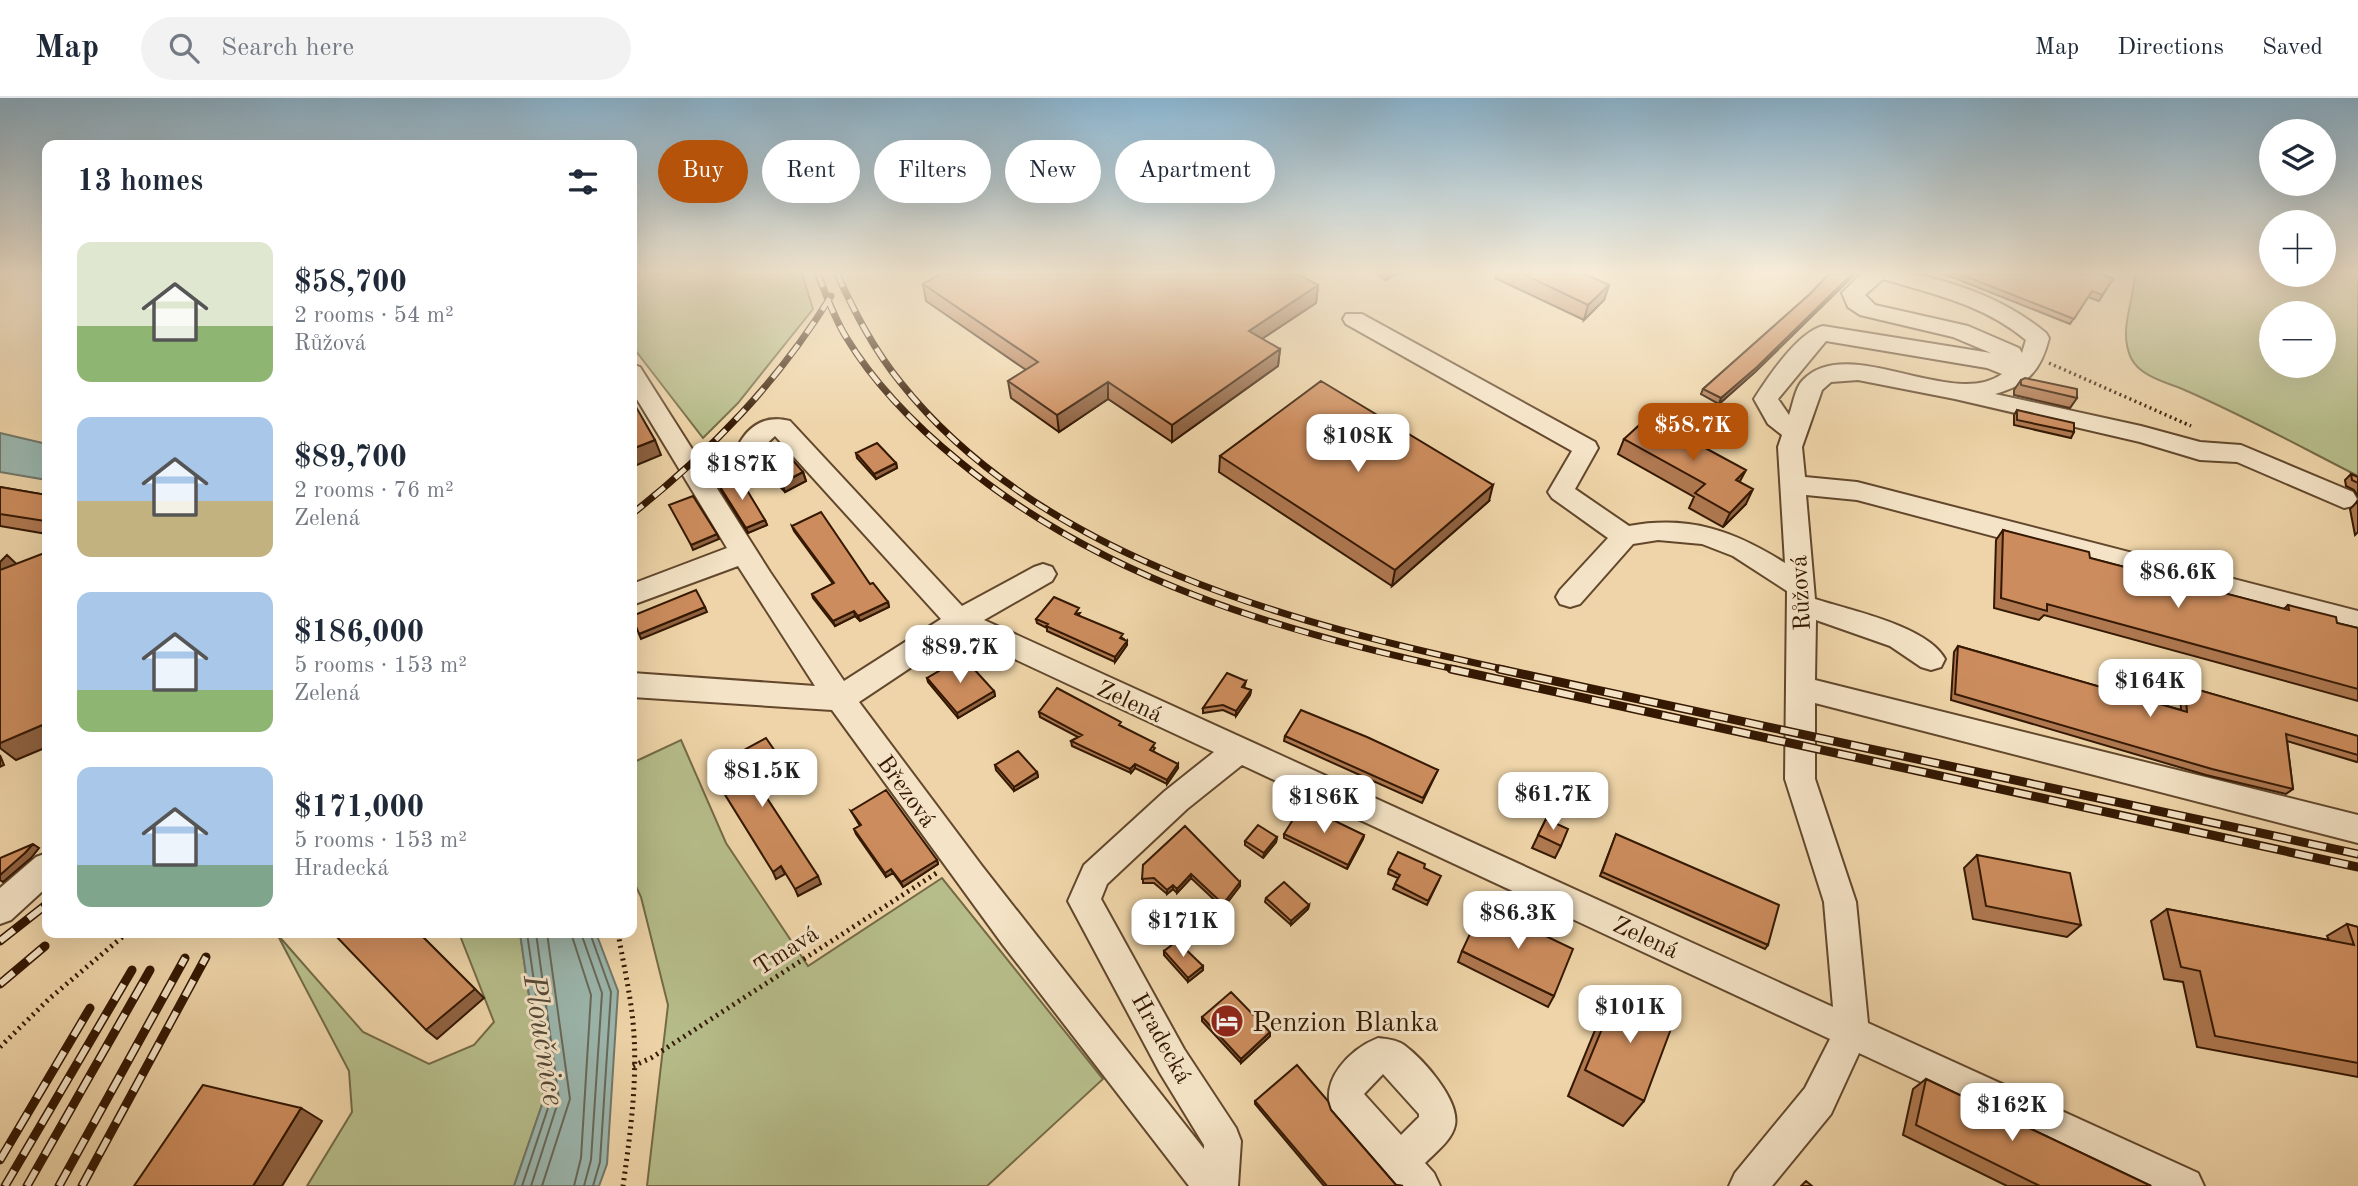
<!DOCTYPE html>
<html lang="en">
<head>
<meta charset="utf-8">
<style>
  :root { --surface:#fff; --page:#f2f2f3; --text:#1f2937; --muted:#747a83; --line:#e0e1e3; --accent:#b45309 }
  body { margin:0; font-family:"Old Standard TT",serif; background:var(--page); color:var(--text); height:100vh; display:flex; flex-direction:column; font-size:26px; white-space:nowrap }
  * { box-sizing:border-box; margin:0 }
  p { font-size:23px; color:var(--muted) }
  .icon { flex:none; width:38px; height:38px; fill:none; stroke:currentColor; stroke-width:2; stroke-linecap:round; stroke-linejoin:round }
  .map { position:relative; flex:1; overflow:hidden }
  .side { position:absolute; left:42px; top:42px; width:595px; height:798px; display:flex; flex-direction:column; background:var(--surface); border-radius:14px; box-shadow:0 7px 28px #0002 }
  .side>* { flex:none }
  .hud { position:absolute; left:658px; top:42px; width:665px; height:63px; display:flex; gap:14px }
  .fabs { position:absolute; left:2259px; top:21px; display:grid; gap:14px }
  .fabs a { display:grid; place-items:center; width:77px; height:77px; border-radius:50%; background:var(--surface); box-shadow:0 7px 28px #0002; font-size:35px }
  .price { position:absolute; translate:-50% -60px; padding:0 16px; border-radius:14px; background:#fff; color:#222; font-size:23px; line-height:46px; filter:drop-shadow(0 2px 4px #0008) }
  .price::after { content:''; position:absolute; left:50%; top:42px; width:21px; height:16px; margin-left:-10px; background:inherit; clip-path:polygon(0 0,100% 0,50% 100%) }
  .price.current { background:var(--accent); color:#fff }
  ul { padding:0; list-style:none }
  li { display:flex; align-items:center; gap:21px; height:175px; padding:0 35px }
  li span { display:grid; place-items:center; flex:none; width:196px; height:140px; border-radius:14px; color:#555 }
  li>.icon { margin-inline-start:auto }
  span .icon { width:84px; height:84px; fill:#fffc; stroke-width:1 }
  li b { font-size:30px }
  h2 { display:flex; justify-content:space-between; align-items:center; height:84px; padding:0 35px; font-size:30px }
  .tag { padding:0 24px; border-radius:32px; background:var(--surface); box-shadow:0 7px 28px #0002; font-size:24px; line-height:63px }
  .tag.current { background:var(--accent); color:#fff }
  header { display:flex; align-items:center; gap:42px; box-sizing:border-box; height:98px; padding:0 35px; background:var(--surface); border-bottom:2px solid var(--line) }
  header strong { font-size:33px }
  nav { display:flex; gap:38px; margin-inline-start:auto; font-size:24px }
  .search { width:490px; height:63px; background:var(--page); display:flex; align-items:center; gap:18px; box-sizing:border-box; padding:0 24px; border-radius:38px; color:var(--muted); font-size:26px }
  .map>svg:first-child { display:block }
  .green { fill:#b6bd8a; stroke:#756a46; stroke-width:2; fill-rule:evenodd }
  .water { fill:#9bb7af; stroke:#72776a; stroke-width:2 }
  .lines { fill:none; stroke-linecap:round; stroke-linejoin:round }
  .shore { stroke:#686858; stroke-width:2 }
  .minor-casing { stroke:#62472c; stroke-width:4 }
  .path-far1 { stroke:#341802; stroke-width:3.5; stroke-dasharray:2 3.5; stroke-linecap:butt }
  .path { stroke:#341802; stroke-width:5; stroke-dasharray:2 4.5; stroke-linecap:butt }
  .minor { fill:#f4e3c6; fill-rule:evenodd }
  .rail-far1-casing { stroke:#341802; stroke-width:7 }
  .rail-casing { stroke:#341802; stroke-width:9 }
  .rail-far1 { stroke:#f4e3c6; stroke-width:4.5; stroke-dasharray:14; stroke-linecap:butt }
  .rail { stroke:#f4e3c6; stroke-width:6; stroke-dasharray:18; stroke-linecap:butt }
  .wall { fill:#af7850; stroke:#341802; stroke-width:2 }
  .shaded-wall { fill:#8f6241; stroke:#341802; stroke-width:2 }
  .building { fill:#cc8c5d; stroke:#341802; stroke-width:2 }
  .labels { text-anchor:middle; stroke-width:6; stroke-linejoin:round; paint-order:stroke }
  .street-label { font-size:24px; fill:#341802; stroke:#f4e3c6 }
  .near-poi-label { font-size:28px; fill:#341802; stroke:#f4e3c6; text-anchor:start }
  .near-water-label { font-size:32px; font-style:italic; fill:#534836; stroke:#f4e3c6 }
</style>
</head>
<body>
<header>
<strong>Map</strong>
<div class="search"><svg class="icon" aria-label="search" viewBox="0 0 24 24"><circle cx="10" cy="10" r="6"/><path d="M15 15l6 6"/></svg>Search here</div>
<nav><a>Map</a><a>Directions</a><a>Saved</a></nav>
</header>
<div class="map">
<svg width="2358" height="1088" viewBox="0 0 2358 1088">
  <rect width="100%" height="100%" fill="#eed4a8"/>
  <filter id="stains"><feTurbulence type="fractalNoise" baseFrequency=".00286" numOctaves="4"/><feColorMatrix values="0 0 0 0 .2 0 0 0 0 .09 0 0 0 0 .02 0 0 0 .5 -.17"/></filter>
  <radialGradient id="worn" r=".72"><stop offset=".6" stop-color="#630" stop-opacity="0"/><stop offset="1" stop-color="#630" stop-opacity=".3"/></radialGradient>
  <!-- green -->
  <path class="green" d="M632 176H802L813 211 738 305 703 340 632 248Z
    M2135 176H2358V378C2299 348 2241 316 2180 290 2164 284 2139 277 2131 260 2118 232 2134 204 2135 176ZM2272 215H2324V268H2272Z
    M681 642 726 745 808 868 942 780 1103 981 987 1088H647L668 907 641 799 632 780V665Z
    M459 835H520L544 1001 514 1088H307L352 1014 349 973 277 836 363 934 429 966 474 947 494 924Z"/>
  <!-- water -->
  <path class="water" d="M0 335 47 346V382L0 374Z
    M520 835H596L618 893 607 1066 599 1088H514L544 1001Z"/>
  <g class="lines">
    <!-- shore -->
    <path class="shore" d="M571 835 591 897 581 1060 574 1088
      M581 835 602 895 591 1062 584 1088
      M590 835 611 894 600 1064 593 1088
      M522 1088 551 1001 527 835
      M531 1088 559 1001 536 835
      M542 1088 570 1001 547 835"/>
    <defs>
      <path id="minor" d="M1861 176C1879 176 1899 173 1917 177 1963 186 2010 205 2046 235L2049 240C2041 272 2028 287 1995 296L2141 328 2200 344 2241 347 2353 394 2357 401 2353 408 2344 410 2237 364 2200 362 2140 344 1955 301 1858 282 1831 284 1822 292 1802 349 1805 379 1857 384 2358 513V535L1857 402 1806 397 1815 501C1849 512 1928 528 1945 561L1941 569 1931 572 1921 569 1890 548 1816 522 1815 582 2358 717V745L1815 605V681L1856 804 1868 925 2198 1075 2204 1088H2144L1859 955 1831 1016 1772 1088H1729L1735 1075 1805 990 1830 941 1242 667 1187 711 1107 786 1101 801 1184 951 1236 1030 1241 1043 1238 1088H1189L1003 847 832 612 632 599V575L815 588 738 468 632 507V486L727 450 632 293V266L640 269 770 474 844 583 941 521 775 338C764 348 758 357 742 352L739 346C750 326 767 317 790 323L962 508 1034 469 1043 466 1052 469 1056 476 1052 483 984 522 1833 909 1824 804 1785 681 1787 493 1733 458 1702 446 1658 442 1633 446 1580 506 1570 509 1560 506 1556 499 1560 492 1608 440 1552 400 1548 394 1572 353 1346 226 1343 221 1346 216H1362L1595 344 1598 350 1575 391 1629 428C1690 417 1734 433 1785 465L1778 349 1782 337 1768 326 1754 301C1768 279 1798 234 1823 228L1991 255 1953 239 1860 217 1848 209 1842 195ZM1883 181C1933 196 1985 207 2026 242L2022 255 2019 250 1968 228 1875 207 1865 197ZM1826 243 1987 270 2002 276C1952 312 1848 235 1803 282 1795 290 1793 306 1789 317L1778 301ZM961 536 1214 654 1165 693 1084 767 1068 803 1160 975 1204 1047V1051L982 768 859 604Z
        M47 755V789L11 822 0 826V790L36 759Z
        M1378 940C1387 941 1397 942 1404 947 1423 961 1460 1002 1455 1027 1452 1042 1436 1054 1425 1065L1434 1075 1440 1088H1397L1332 1014C1319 982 1350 951 1378 940ZM1383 976 1419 1016V1019L1401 1037 1364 996Z"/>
    </defs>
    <!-- minor casing -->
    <use href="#minor" class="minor-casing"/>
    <!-- path-far1 -->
    <path class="path-far1" d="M2049 265 2191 328"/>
    <!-- path -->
    <path class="path" d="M618 835C624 869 632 903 634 937 637 987 630 1038 623 1088
      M0 949 50 900 127 835
      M633 968 651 960 938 774"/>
    <!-- minor -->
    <use href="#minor" class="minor"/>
    <defs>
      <path id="rail-far1" d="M818 176C826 197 834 219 846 239 875 287 917 329 960 364 1103 482 1281 534 1459 572
        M837 176C855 215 874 252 901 285 1041 461 1298 527 1507 572
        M632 416C711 353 778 284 831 198"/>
      <path id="rail" d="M1451 571 2358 769
        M1499 571 2358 756
        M0 843 47 806
        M0 886 45 848
        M0 1062 90 910
        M5 1088 132 872
        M27 1088 150 872
        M59 1088 185 860
        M82 1088 206 859"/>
    </defs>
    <!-- rail-far1 casing -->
    <use href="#rail-far1" class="rail-far1-casing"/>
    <!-- rail casing -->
    <use href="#rail" class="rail-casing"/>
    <!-- rail-far1 -->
    <use href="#rail-far1" class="rail-far1"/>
    <!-- rail -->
    <use href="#rail" class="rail"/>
  </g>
  <!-- wall -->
  <path class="wall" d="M1376 176H1395L1386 182Z
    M1496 176H1585L1609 187 1604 202 1584 222 1495 180Z
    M1829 176H1855L1755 274 1719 306 1701 296 1703 291 1810 196Z
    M1944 176H2102L2113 181 2099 203 2088 199 2070 226Z
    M923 186 1318 187 1316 205 1262 241 1280 251 1278 268 1172 344 1108 301 1059 334 1011 300 1008 283 1026 272 926 203Z
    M2021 282 2077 300 2070 310 2014 297V292Z
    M2017 312 2074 334 2071 340 2014 327V317Z
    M1624 341 1740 384 1746 406 1723 429 1689 410 1694 399 1618 356Z
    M856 355 896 365 897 370 876 381 857 360Z
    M1220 358 1489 403 1392 488 1219 374Z
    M768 370 803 374 806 383 785 394 771 379Z
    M2351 376 2358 379V398L2354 392 2346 388 2345 382Z
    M719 387 765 422 767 427 748 435 721 392Z
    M0 389 47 397V436L0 428Z
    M2358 403V434L2355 437 2350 411Z
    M792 428 870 486 888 504 889 509 860 523 855 518 835 528 813 500 812 496 833 486 794 433Z
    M2003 432 2090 460 2284 511 2288 507 2337 525 2358 530V603L2044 517 2039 522 1994 510 1996 442Z
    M1080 515 1078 518 1124 541 1127 547 1115 564 1047 533V530L1037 525 1036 521Z
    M1958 548 2181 612 2180 593 2185 588 2358 638V663L2357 664 2287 643 2293 691 2286 696 2206 677 1951 602 1954 554Z
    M927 580 994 593 995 598 958 620 928 584Z
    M1246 583 1244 590 1251 592 1250 597 1236 618 1223 612 1203 615V610Z
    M1039 614 1121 628 1155 650 1153 653 1178 670 1167 686 1135 670 1131 675 1072 648 1071 643 1078 639 1040 619Z
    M1285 638 1438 672 1422 705 1284 643Z
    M995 667 1037 674 1038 679 1014 693 996 672Z
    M851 713 937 762 938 766 903 789 893 775 886 779 856 736 854 731 860 728Z
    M1546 721 1561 748 1555 760 1532 750Z
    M1284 736 1364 737 1363 741 1347 771 1284 740Z
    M1616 736 1768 847 1765 851 1600 778Z
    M1277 739 1276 744 1263 760 1245 747V743Z
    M1977 757 2081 827 2067 839 1973 821 1964 770Z
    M1143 767 1240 784V788L1223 810 1191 780 1177 795 1173 791 1167 796 1154 785H1143Z
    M1424 770 1439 782 1427 807 1393 791 1398 780 1388 776 1389 771Z
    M1266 800 1309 807 1308 811 1291 827 1265 804Z
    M2167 811 2329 842 2327 838 2347 826 2358 829V979L2197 949 2183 884 2164 881 2151 823Z
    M1164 853 1203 868V872L1188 884 1164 857Z
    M1462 853 1554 898 1548 909 1458 864Z
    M1618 892 1644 1003 1623 1028 1568 998 1600 920Z
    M1202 919 1270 934V938L1241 965 1202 923Z
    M1926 981 2151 1088H2007L1903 1037 1913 991Z
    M1255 1003 1331 1012 1396 1087 1403 1088H1324L1255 1006Z"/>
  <!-- shaded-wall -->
  <path class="shaded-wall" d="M1387 176H1395L1386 182Z
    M1852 176H1855L1755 274 1719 306 1721 300Z
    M1318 187 1316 205 1248 250 1249 233Z
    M1609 187 1604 202 1584 222 1588 207Z
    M1280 251 1278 268 1172 344V327Z
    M1108 284V301L1059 334 1057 317Z
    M655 342 661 357 632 369V351Z
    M896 365 897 370 876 381 874 376Z
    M1746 372 1738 387 1736 382Z
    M803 374 806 383 785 394 782 385Z
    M1493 387 1489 403 1392 488 1395 472Z
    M1753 391 1746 406 1723 429 1730 415Z
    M765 422 767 427 748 435 746 430Z
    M717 436 719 441 693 452 691 447Z
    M7 457 25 474 0 489V464Z
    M888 504 889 509 860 523 858 518Z
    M705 509 707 514 641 541 639 536Z
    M854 513 855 518 835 528 833 523Z
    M1127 543V547L1115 564V559Z
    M1251 592 1250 597 1236 618V613Z
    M994 593 995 598 958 620 957 615Z
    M47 625V649L16 662 0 650V645Z
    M0 657 4 667 0 669Z
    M1135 666V670L1131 675 1130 671Z
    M1178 666V670L1167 686V682Z
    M786 669 789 677 761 693 757 685Z
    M1037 674 1038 679 1014 693V689Z
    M1364 737 1363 741 1347 771 1348 767Z
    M1277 739 1276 744 1263 760 1264 755Z
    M33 746 39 750 31 760 3 784 0 782V777Z
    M937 762 938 766 903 789 901 784Z
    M781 768 785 776 776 781 773 774Z
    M891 771 893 775 886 779 885 775Z
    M1191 776V780L1177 795V791Z
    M818 778 821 786 798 798 795 791Z
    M1240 784V788L1223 810V806Z
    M1173 787V791L1167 796V792Z
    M1309 807 1308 811 1291 827V823Z
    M419 835 484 900 437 941 426 932Z
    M1203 868V872L1188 884V880Z
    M1270 934V938L1241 965V961Z
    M301 1010 322 1023 282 1088H253Z"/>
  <!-- building -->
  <path class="building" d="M941 176H1298L1318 187 1249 233 1280 251 1172 327 1108 284 1057 317 1008 283 1038 264 923 186Z
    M1523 176H1585L1609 187 1588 207Z
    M1829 176H1852L1757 269 1721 300 1703 291 1810 196Z
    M1960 176H2102L2113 181 2102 197 2092 193 2074 221Z
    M2025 280 2077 291V300L2021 287V282Z
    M1321 283 1493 387 1395 472 1220 358Z
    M632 302 655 342 632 351Z
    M2017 312 2074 325V334L2017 322Z
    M1648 319 1746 372 1736 382 1753 391 1730 415 1695 395 1705 386 1624 341Z
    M877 345 896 365 874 376 856 355Z
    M790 359 803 374 782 385 768 370Z
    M2351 376 2358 379V385L2352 382Z
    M739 379 765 422 746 430 719 387 720 384Z
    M0 389 47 397V422L45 423 0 416Z
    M693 398 717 436 691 447 669 407Z
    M821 414 870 486 873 485 888 504 858 518 854 513 833 523 812 496 834 485 792 428Z
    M2003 432 2089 454 2090 460 2289 512 2288 507 2336 519 2337 525 2358 530V591L2047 506V513L2001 500Z
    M47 454V625L0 645V472Z
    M696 492 705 509 639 536 632 518Z
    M1054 499 1079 510 1075 516 1123 536 1120 540 1127 543 1115 559 1046 528 1048 526 1036 521Z
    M1958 548 2187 614 2185 588 2358 638V657L2286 636 2293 691 2212 671 1955 596Z
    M963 559 994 593 957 615 927 580Z
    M1227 575 1246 583 1242 589 1251 592 1236 613 1223 607 1203 610Z
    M1057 590 1121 624 1119 627 1155 645 1150 652 1178 666 1167 682 1135 666 1130 671 1071 643 1082 637 1039 614Z
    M1301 612 1367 639 1438 672 1423 700 1285 638Z
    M766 640 786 669 757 685 818 778 795 791 781 768 773 774 709 671Z
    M1018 653 1037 674 1014 689 995 667Z
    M886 692 937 762 901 784 891 771 885 775 854 731 861 727 851 713Z
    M1302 707 1364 737 1348 767 1284 736Z
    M1546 721 1568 731 1561 748 1538 737Z
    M1258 727 1277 739 1264 755 1245 743Z
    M1185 728 1240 784 1223 806 1191 776 1177 791 1173 787 1167 792 1154 780 1142 781 1143 767Z
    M1616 736 1779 807 1768 847 1602 774Z
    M33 746 25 755 0 777V760Z
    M1398 754 1425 766 1424 770 1441 778 1428 803 1395 786 1400 777 1389 771Z
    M1977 757 2070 775 2081 827 1986 808Z
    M1284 784 1309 807 1291 823 1266 800Z
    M1483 808 1573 851 1554 898 1462 853Z
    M2167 811 2354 847 2347 826 2358 829V965L2215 938 2200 873 2181 869Z
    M333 835H419L475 891 426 932Z
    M1177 843 1203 868 1188 880 1164 853Z
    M1618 892 1675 920 1644 1003 1585 972Z
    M1231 894 1270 934 1241 961 1202 919Z
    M1297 967 1328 1003 1331 1012 1396 1087 1403 1088H1327L1255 1003Z
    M1926 981 2151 1088H2040L1916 1027Z
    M203 987 301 1010 253 1088H134Z
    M1806 1083 1812 1088H1801Z"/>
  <!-- sky -->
  <linearGradient id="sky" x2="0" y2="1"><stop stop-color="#89b5d1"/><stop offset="0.53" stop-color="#f7ecd8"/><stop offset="1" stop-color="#f7ecd8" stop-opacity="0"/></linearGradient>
  <rect width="2358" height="329" fill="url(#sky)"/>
  <!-- icons -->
  <defs>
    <symbol id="hotel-disc" viewBox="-11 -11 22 22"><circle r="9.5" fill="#8f2418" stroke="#f4e3c6"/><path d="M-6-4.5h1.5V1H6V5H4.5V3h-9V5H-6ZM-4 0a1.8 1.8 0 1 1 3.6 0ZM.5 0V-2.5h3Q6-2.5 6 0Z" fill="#fff"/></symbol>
  </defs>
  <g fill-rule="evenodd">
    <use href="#hotel-disc" x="1208" y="904" width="38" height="38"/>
  </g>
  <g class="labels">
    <!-- street labels -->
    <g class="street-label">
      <text transform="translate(1800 495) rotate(-93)" y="8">Růžová</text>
      <text transform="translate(1130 603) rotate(25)" y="8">Zelená</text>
      <text transform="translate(907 693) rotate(54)" y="8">Březová</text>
      <text transform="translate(1646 839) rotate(25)" y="8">Zelená</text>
      <text transform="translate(786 852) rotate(-33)" y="8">Tmavá</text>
      <text transform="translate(1162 940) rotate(61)" y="8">Hradecká</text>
    </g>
    <!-- near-poi labels -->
    <g class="near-poi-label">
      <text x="1252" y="933">Penzion Blanka</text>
    </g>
    <!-- near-water labels -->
    <g class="near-water-label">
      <text transform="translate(545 942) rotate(81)" y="11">Ploučnice</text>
    </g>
  </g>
  <rect width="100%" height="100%" filter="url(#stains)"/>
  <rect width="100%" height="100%" fill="url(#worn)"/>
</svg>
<div class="fabs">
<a><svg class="icon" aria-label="layers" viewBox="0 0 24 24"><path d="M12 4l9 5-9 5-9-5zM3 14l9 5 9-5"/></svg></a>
<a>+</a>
<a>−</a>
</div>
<b class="price current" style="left:1693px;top:365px">$58.7K</b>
<b class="price" style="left:1358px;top:376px">$108K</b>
<b class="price" style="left:742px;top:404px">$187K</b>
<b class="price" style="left:2178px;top:512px">$86.6K</b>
<b class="price" style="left:960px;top:587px">$89.7K</b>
<b class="price" style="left:2150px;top:621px">$164K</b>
<b class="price" style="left:762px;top:711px">$81.5K</b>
<b class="price" style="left:1553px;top:734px">$61.7K</b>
<b class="price" style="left:1324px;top:737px">$186K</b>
<b class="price" style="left:1518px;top:853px">$86.3K</b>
<b class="price" style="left:1183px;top:861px">$171K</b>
<b class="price" style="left:1630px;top:947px">$101K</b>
<b class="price" style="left:2012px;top:1045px">$162K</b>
<div class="hud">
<a class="tag current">Buy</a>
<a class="tag">Rent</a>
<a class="tag">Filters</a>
<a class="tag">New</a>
<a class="tag">Apartment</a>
</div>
<section class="side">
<h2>13 homes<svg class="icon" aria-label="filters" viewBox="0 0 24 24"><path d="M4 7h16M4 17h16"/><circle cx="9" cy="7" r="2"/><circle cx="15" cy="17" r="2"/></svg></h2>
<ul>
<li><span style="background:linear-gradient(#dfe7d0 60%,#8fb573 0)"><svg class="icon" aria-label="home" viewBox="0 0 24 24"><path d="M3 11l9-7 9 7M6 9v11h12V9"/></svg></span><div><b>$58,700</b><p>2 rooms · 54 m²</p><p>Růžová</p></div></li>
<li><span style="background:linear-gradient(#a9c7e8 60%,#c2b280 0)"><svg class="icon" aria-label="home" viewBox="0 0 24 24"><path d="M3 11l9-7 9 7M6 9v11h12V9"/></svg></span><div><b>$89,700</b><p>2 rooms · 76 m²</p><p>Zelená</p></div></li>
<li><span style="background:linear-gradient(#a9c7e8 70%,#8fb573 0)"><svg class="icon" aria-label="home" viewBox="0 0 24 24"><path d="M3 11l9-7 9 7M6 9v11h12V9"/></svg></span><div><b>$186,000</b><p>5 rooms · 153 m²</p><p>Zelená</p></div></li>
<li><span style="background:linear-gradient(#a9c7e8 70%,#7fa58c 0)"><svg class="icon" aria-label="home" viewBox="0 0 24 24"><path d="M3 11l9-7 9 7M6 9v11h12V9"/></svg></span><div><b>$171,000</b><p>5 rooms · 153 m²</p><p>Hradecká</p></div></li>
</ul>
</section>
</div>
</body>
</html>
